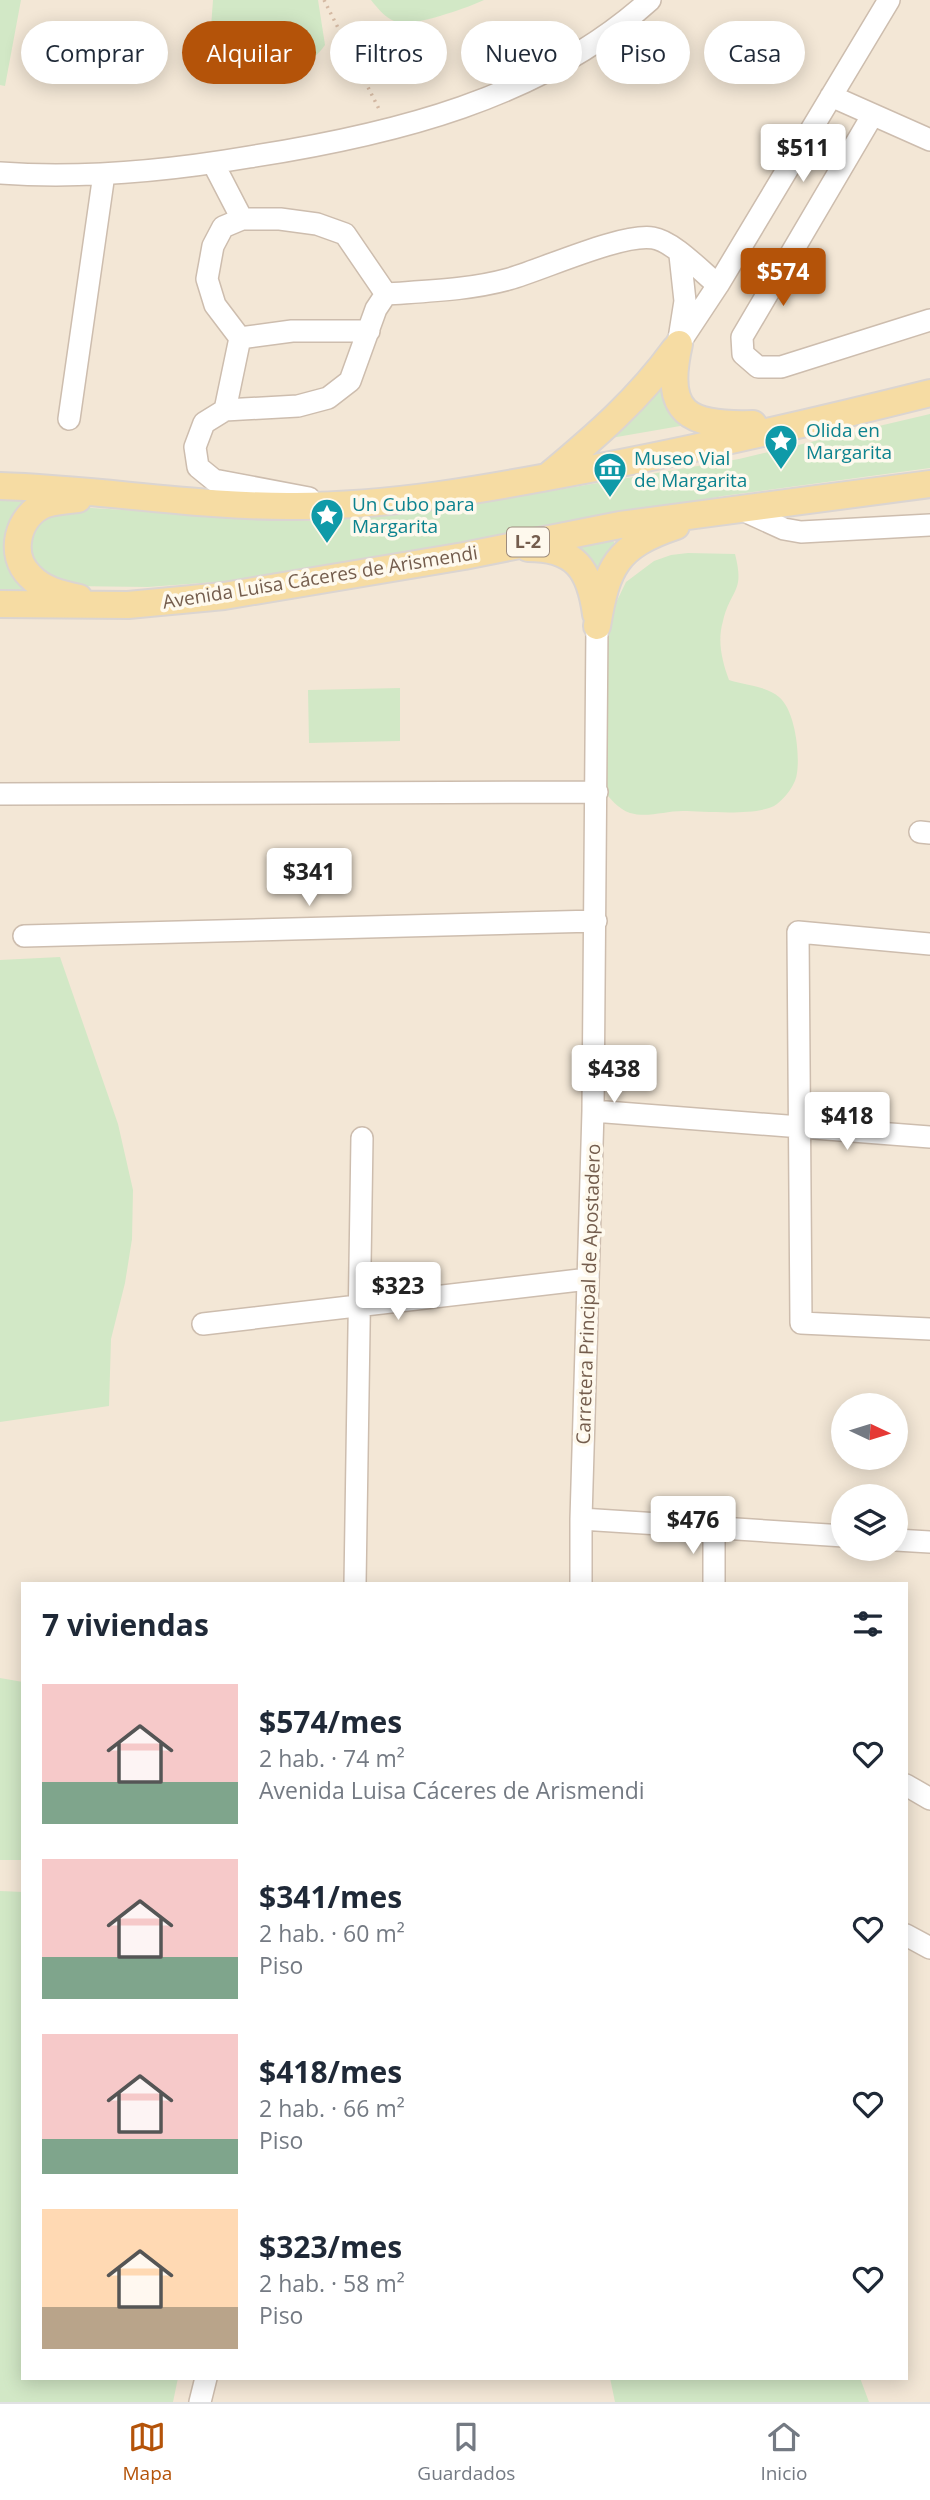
<!DOCTYPE html>
<html lang="es">
<head>
<meta charset="utf-8">
<style>
  :root { --surface:#fff; --page:#f6f6f7; --text:#1f2937; --muted:#747a83; --line:#e0e1e3; --accent:#b45309 }
  body { margin:0; font-family:"Open Sans",sans-serif; background:var(--page); color:var(--text); height:100vh; display:flex; flex-direction:column; font-size:26px; white-space:nowrap }
  * { box-sizing:border-box; margin:0 }
  p { font-size:23px; color:var(--muted) }
  .icon { flex:none; width:38px; height:38px; fill:none; stroke:currentColor; stroke-width:2; stroke-linecap:round; stroke-linejoin:round }
  .map { position:relative; flex:1; overflow:hidden }
  .panel { position:absolute; left:21px; top:1582px; width:887px; height:798px; display:flex; flex-direction:column; background:var(--surface); border-radius:0px; box-shadow:0 4px 18px #0003 }
  .panel>* { flex:none }
  .top-card { position:absolute; left:21px; top:21px; width:889px; height:63px; display:flex; gap:14px }
  .needle { width:46px; rotate:94deg }
  .fabs { position:absolute; left:831px; top:1393px; display:grid; gap:14px }
  .fabs a { display:grid; place-items:center; width:77px; height:77px; border-radius:50%; background:var(--surface); box-shadow:0 4px 18px #0003; font-size:35px }
  .price { position:absolute; translate:-50% -60px; padding:0 16px; border-radius:7px; background:#fff; color:#222; font-size:23px; line-height:46px; filter:drop-shadow(0 2px 4px #0008) }
  .price::after { content:''; position:absolute; left:50%; top:42px; width:21px; height:16px; margin-left:-10px; background:inherit; clip-path:polygon(0 0,100% 0,50% 100%) }
  .price.on { background:var(--accent); color:#fff }
  ul { padding:0; list-style:none }
  li { display:flex; align-items:center; gap:21px; height:175px; padding:0 21px }
  li span { display:grid; place-items:center; flex:none; width:196px; height:140px; border-radius:0px; color:#555 }
  li>.icon { margin-inline-start:auto }
  span .icon { width:84px; height:84px; fill:#fffc; stroke-width:1 }
  li b { font-size:30px }
  h2 { display:flex; justify-content:space-between; align-items:center; height:84px; padding:0 21px; font-size:30px }
  .pill { padding:0 24px; border-radius:32px; background:var(--surface); box-shadow:0 4px 18px #0003; font-size:24px; line-height:63px }
  .pill.on { background:var(--accent); color:#fff }
  .tab-bar { display:flex; justify-content:space-around; align-items:center; height:98px; border-top:2px solid var(--line); background:var(--surface); font-size:19px; color:var(--muted) }
  .tab-bar a { display:grid; justify-items:center; gap:4px }
  .tab-bar .on { color:var(--accent) }
  .map>svg:first-child { display:block }
  .residential { fill:#f3e7d6; fill-rule:evenodd }
  .green { fill:#d2e8c6 }
  .lines { fill:none; stroke-linecap:round; stroke-linejoin:round }
  .minor-casing { stroke:#cdbdae; stroke-width:24 }
  .major-casing { stroke:#dbd5d1; stroke-width:30 }
  .path { stroke:#d4b9a3; stroke-width:3.5; stroke-dasharray:2 5; stroke-linecap:butt }
  .minor { stroke:#fff; stroke-width:21 }
  .major { stroke:#f6dca3; stroke-width:26 }
  .labels { text-anchor:middle; stroke-width:7; stroke-linejoin:round; paint-order:stroke }
  .shield { fill:#fef9ed; stroke:#9d8c7d; stroke-width:2 }
  .shield-label { font-size:18px; font-weight:bold; fill:#745d4d }
  .culture-label { font-size:19px; fill:#0d838f; stroke:#fef9ed; text-anchor:start }
  .street-label { font-size:19px; fill:#745d4d; stroke:#fef9ed }
</style>
</head>
<body>
<div class="map">
<svg width="930" height="2402" viewBox="0 0 930 2402">
  <rect width="100%" height="100%" fill="#fbf5e7"/>
  <!-- residential -->
  <path class="residential" d="M0 0H930V2402H0ZM844 1405H896V1458H844ZM844 1496H896V1549H844ZM23 1584H906V2378H23Z"/>
  <!-- green -->
  <path class="green" d="M0 0H21L5 86 0 85Z
    M213 0H318L325 45C322 49 318 54 314 57 295 68 230 60 209 55Z
    M371 0H484C470 7 415 26 400 23 388 21 378 9 371 0Z
    M660 377 686 425 611 438Z
    M930 414V468L723 496 478 541 229 581 148 587 69 586 55 584 30 563C30 553 28 539 30 529 35 509 74 508 91 508L311 521 439 510 739 459Z
    M0 495 29 501 18 510 8 527 13 574 28 593 0 595Z
    M613 540 615 545 598 580 578 552C583 541 601 542 613 540Z
    M688 553 735 554C745 593 731 588 723 621 717 641 722 661 729 680 744 685 767 686 779 697 795 710 800 753 797 773 796 784 786 797 777 804 760 817 704 811 683 811 664 811 648 818 630 813 618 809 610 798 602 789L606 664 611 613 626 582 654 561 671 555Z
    M400 688V741L309 743 308 690Z
    M60 957 118 1124 133 1190 132 1239 125 1283 111 1339 109 1406 0 1422V960Z
    M0 1678 23 1682V1860H0Z
    M0 1891 23 1892V2378H178L173 2402H0Z
    M610 2378H860L869 2402H615Z"/>
  <g class="lines">
    <defs>
      <path id="minor" d="M831 96 930 140
        M872 116 742 337 743 354 758 367H781L930 320
        M213 163 242 219
        M0 173C84 179 167 171 249 157 391 135 541 99 650 0
        M240 338 292 331H369
        M679 339 685 301 680 255
        M679 344 718 285 889 0
        M225 410 240 338 215 305 207 279 213 246 223 227 242 219H280L317 224 345 234 386 294C428 291 469 290 509 279 544 269 622 233 653 238 673 241 702 272 718 285
        M69 419 104 174
        M309 498 214 480 198 467 195 447 204 423 225 410 298 406 328 398 350 381 376 309 386 294
        M738 508 784 529 801 532 930 525
        M0 794 597 792
        M920 832 930 833
        M24 936 596 921
        M930 944 798 932 801 1323 930 1329
        M593 1111 930 1137
        M203 1324 588 1279
        M581 1519 844 1536
        M896 1540 930 1542
        M355 1584 362 1138
        M581 1584V1519L593 1111 597 626
        M714 1584V1528
        M906 1785 930 1799
        M906 1935 930 1948
        M200 2402 206 2378"/>
      <path id="major" d="M679 344C663 414 688 426 753 424
        M547 477C596 436 638 400 675 349
        M0 486C99 489 197 507 296 506 391 506 485 489 579 471 697 449 814 422 930 393
        M78 499C68 500 56 501 46 504 17 515 8 555 30 576 43 590 61 594 79 598
        M528 548C575 548 590 569 596 614
        M0 604 128 605 224 596 464 556 620 525 930 484
        M597 626C607 567 616 546 676 526"/>
    </defs>
    <!-- minor casing -->
    <use href="#minor" class="minor-casing"/>
    <!-- major casing -->
    <use href="#major" class="major-casing"/>
    <!-- path -->
    <path class="path" d="M324 0 380 111"/>
    <!-- minor -->
    <use href="#minor" class="minor"/>
    <!-- major -->
    <use href="#major" class="major"/>
  </g>
  <!-- icons -->
  <defs>
    <symbol id="sight-pin" viewBox="-11 -11 22 30"><path d="M0 17L-7.5 6A9.5 9.5 0 1 1 7.5 6Z" fill="#0f9aa8" stroke="#fef9ed"/><path d="M0-6L1.8-2.2L6-1.7L2.9 1.2L3.7 5.4L0 3.3L-3.7 5.4L-2.9 1.2L-6-1.7L-1.8-2.2Z" fill="#fff"/></symbol>
    <symbol id="museum-pin" viewBox="-11 -11 22 30"><path d="M0 17L-7.5 6A9.5 9.5 0 1 1 7.5 6Z" fill="#0f9aa8" stroke="#fef9ed"/><path d="M0-6L6-3V-2H-6V-3ZM-5-1h2V3h-2ZM-1-1h2V3h-2ZM3-1h2V3H3ZM-6 4H6V6H-6Z" fill="#fff"/></symbol>
  </defs>
  <g fill-rule="evenodd">
    <use href="#sight-pin" x="762" y="422" width="38" height="52"/>
    <use href="#museum-pin" x="591" y="450" width="38" height="52"/>
    <use href="#sight-pin" x="308" y="496" width="38" height="52"/>
  </g>
  <g class="labels">
    <!-- shield labels -->
    <rect class="shield" x="507" y="527.5" width="42" height="29" rx="5"/>
    <g class="shield-label">
      <text x="528" y="548">L-2</text>
    </g>
    <!-- culture labels -->
    <g class="culture-label">
      <text x="806" y="437">Olida en<tspan x="806" dy="22">Margarita</tspan></text>
      <text x="634" y="465">Museo Vial<tspan x="634" dy="22">de Margarita</tspan></text>
      <text x="352" y="511">Un Cubo para<tspan x="352" dy="22">Margarita</tspan></text>
    </g>
    <!-- street labels -->
    <g class="street-label">
      <text transform="translate(320 577) rotate(-9)" y="7">Avenida Luisa Cáceres de Arismendi</text>
      <text transform="translate(588 1294) rotate(-88)" y="7">Carretera Principal de Apostadero</text>
    </g>
  </g>
</svg>
<div class="fabs">
<a><svg class="needle" viewBox="-14 -14 28 28"><path d="M0-13l5 13h-10z" fill="#e53935"/><path d="M0 13l5-13h-10z" fill="#747a83"/></svg></a>
<a><svg class="icon" aria-label="layers" viewBox="0 0 24 24"><path d="M12 4l9 5-9 5-9-5zM3 14l9 5 9-5"/></svg></a>
</div>
<b class="price" style="left:803px;top:184px">$511</b>
<b class="price on" style="left:783px;top:308px">$574</b>
<b class="price" style="left:309px;top:908px">$341</b>
<b class="price" style="left:614px;top:1105px">$438</b>
<b class="price" style="left:847px;top:1152px">$418</b>
<b class="price" style="left:398px;top:1322px">$323</b>
<b class="price" style="left:693px;top:1556px">$476</b>
<div class="top-card">
<a class="pill">Comprar</a>
<a class="pill on">Alquilar</a>
<a class="pill">Filtros</a>
<a class="pill">Nuevo</a>
<a class="pill">Piso</a>
<a class="pill">Casa</a>
</div>
<section class="panel">
<h2>7 viviendas<svg class="icon" aria-label="filters" viewBox="0 0 24 24"><path d="M4 7h16M4 17h16"/><circle cx="9" cy="7" r="2"/><circle cx="15" cy="17" r="2"/></svg></h2>
<ul>
<li><span style="background:linear-gradient(#f6c9c9 70%,#7fa58c 0)"><svg class="icon" aria-label="home" viewBox="0 0 24 24"><path d="M3 11l9-7 9 7M6 9v11h12V9"/></svg></span><div><b>$574/mes</b><p>2 hab. · 74 m²</p><p>Avenida Luisa Cáceres de Arismendi</p></div><svg class="icon" aria-label="heart" viewBox="0 0 24 24"><path d="M12 20l-8-8c-3-5 5-10 8-4 3-6 11-1 8 4z"/></svg></li>
<li><span style="background:linear-gradient(#f6c9c9 70%,#7fa58c 0)"><svg class="icon" aria-label="home" viewBox="0 0 24 24"><path d="M3 11l9-7 9 7M6 9v11h12V9"/></svg></span><div><b>$341/mes</b><p>2 hab. · 60 m²</p><p>Piso</p></div><svg class="icon" aria-label="heart" viewBox="0 0 24 24"><path d="M12 20l-8-8c-3-5 5-10 8-4 3-6 11-1 8 4z"/></svg></li>
<li><span style="background:linear-gradient(#f6c9c9 75%,#7fa58c 0)"><svg class="icon" aria-label="home" viewBox="0 0 24 24"><path d="M3 11l9-7 9 7M6 9v11h12V9"/></svg></span><div><b>$418/mes</b><p>2 hab. · 66 m²</p><p>Piso</p></div><svg class="icon" aria-label="heart" viewBox="0 0 24 24"><path d="M12 20l-8-8c-3-5 5-10 8-4 3-6 11-1 8 4z"/></svg></li>
<li><span style="background:linear-gradient(#ffd9b3 70%,#b9a48a 0)"><svg class="icon" aria-label="home" viewBox="0 0 24 24"><path d="M3 11l9-7 9 7M6 9v11h12V9"/></svg></span><div><b>$323/mes</b><p>2 hab. · 58 m²</p><p>Piso</p></div><svg class="icon" aria-label="heart" viewBox="0 0 24 24"><path d="M12 20l-8-8c-3-5 5-10 8-4 3-6 11-1 8 4z"/></svg></li>
</ul>
</section>
</div>
<nav class="tab-bar">
<a class="on"><svg class="icon" aria-label="map" viewBox="0 0 24 24"><path d="M3 6l6-2 6 2 6-2v14l-6 2-6-2-6 2zM9 4v14M15 6v14"/></svg>Mapa</a>
<a><svg class="icon" aria-label="saved" viewBox="0 0 24 24"><path d="M7 4h10v16l-5-4-5 4z"/></svg>Guardados</a>
<a><svg class="icon" aria-label="home" viewBox="0 0 24 24"><path d="M3 11l9-7 9 7M6 9v11h12V9"/></svg>Inicio</a>
</nav>
</body>
</html>
